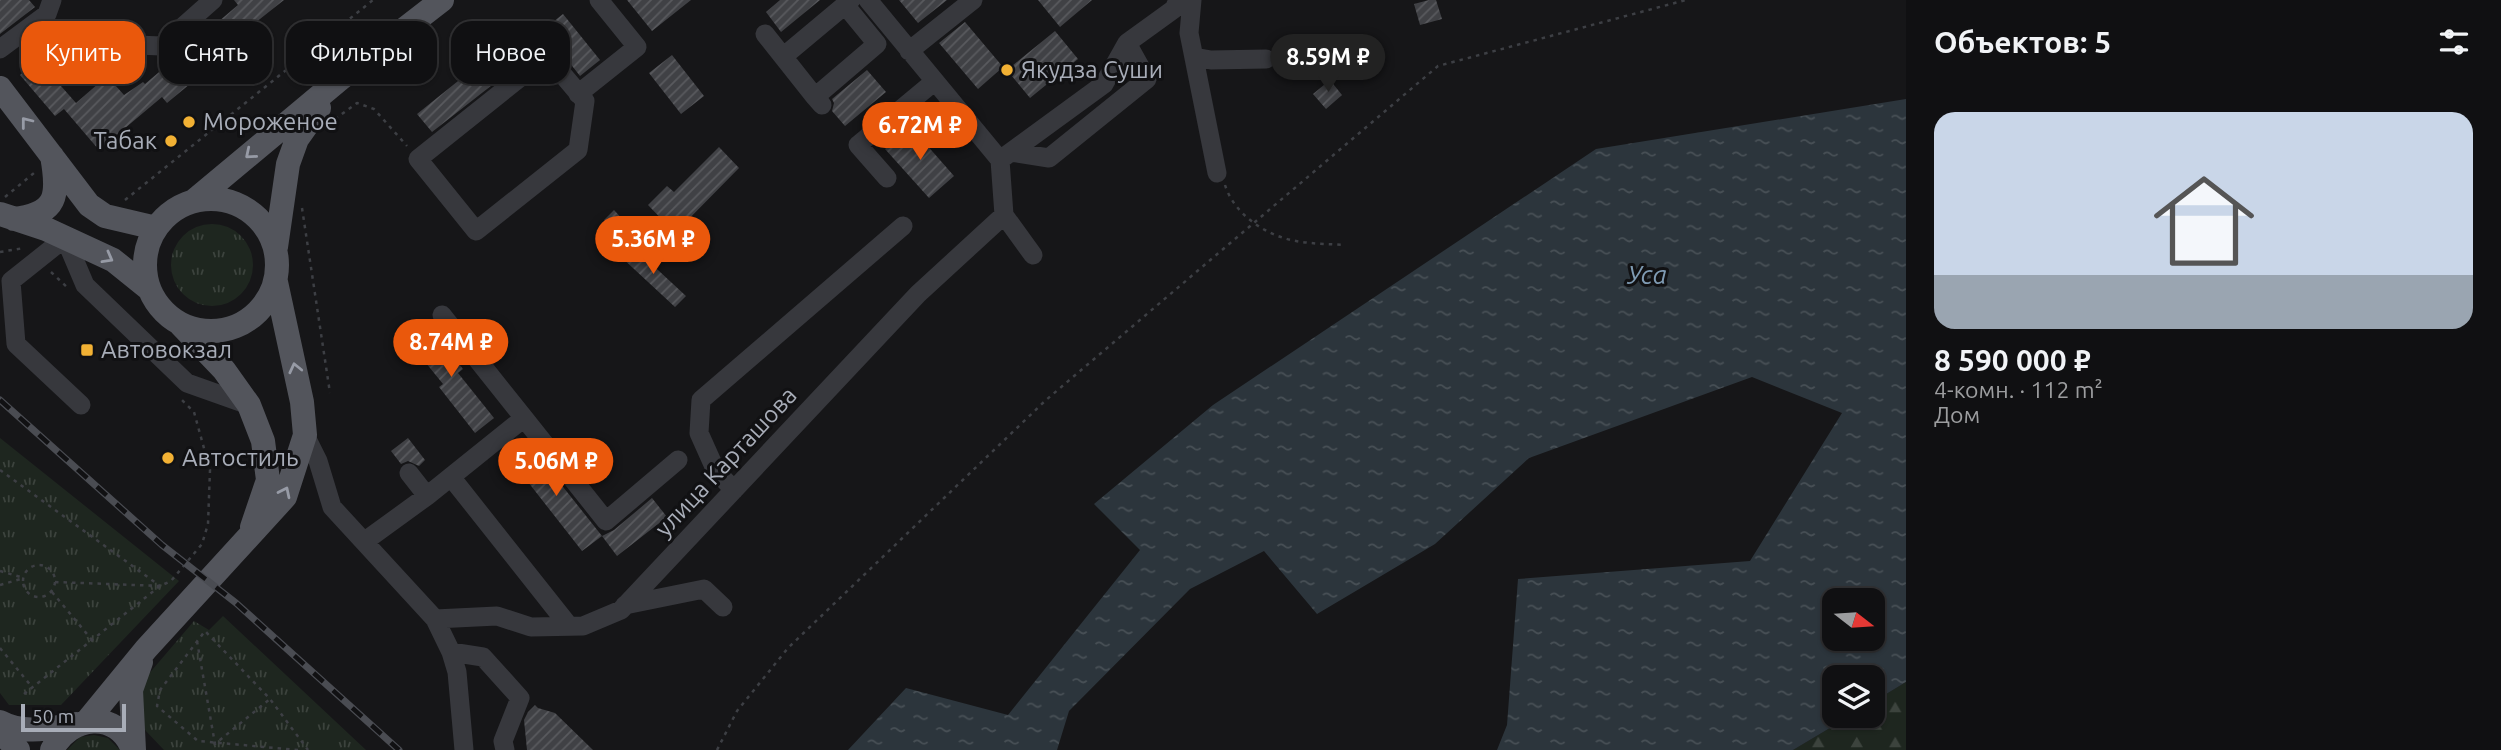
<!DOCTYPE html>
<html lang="ru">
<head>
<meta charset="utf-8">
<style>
  :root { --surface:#101012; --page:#19191b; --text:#f1f3f6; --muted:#9c9d9f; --line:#303032; --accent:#ea580c }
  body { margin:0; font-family:Ubuntu,sans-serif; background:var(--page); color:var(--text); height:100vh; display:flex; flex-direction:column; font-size:26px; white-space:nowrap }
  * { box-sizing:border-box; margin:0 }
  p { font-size:23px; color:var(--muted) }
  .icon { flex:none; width:38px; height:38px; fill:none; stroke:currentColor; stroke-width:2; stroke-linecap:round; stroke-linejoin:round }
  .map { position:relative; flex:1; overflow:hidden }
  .panel { display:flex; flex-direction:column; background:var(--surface); width:595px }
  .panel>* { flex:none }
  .hud { position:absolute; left:21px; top:21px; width:665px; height:63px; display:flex; gap:14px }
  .needle { width:46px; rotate:107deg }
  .controls { position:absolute; left:1822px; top:588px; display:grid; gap:14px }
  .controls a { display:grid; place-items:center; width:63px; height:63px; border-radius:14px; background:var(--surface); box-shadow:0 2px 5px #0004,0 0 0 2px var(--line); font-size:35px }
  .scale { position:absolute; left:21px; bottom:18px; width:105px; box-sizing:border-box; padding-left:7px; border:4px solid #a8adb8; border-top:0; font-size:19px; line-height:24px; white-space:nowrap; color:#a8adb8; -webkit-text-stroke:5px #111113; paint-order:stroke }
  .price { position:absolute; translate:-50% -60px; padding:0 16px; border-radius:24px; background:var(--accent); color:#fff; font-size:23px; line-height:46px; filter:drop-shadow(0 2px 4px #0008) }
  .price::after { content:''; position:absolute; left:50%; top:42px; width:21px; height:16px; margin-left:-10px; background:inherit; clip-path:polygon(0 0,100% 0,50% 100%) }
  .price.active { background:#222; color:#fff }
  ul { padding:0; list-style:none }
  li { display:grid; align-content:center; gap:14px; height:371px; padding:0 28px }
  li+li { border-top:2px solid var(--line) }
  li span { display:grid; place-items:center; height:217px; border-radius:21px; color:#555 }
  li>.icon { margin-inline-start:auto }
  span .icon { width:126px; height:126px; fill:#fffc; stroke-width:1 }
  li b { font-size:30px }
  h2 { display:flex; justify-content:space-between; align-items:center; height:84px; padding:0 28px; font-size:30px }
  .pill { padding:0 24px; border-radius:21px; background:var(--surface); box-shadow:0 2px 5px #0004,0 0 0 2px var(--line); font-size:24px; line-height:63px }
  .pill.active { background:var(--accent); color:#fff }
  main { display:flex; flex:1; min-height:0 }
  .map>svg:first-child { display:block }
  .grass { fill:url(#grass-tufts) }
  .forest { fill:url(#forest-firs) }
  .water { fill:url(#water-ripples); fill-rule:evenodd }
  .building { fill:url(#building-hatch) }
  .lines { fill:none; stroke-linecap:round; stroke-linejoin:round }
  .path { stroke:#3d3f44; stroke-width:2.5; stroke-dasharray:3.5 5; stroke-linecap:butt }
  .minor { stroke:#37383d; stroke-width:19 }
  .major { stroke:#53555c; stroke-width:24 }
  .rail-casing { stroke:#4a4c52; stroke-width:7 }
  .rail { stroke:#111113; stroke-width:4.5; stroke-dasharray:13; stroke-linecap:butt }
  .oneway { stroke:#979ba6 }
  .poi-dot { fill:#f2b134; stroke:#111113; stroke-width:2.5 }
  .labels { text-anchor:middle; stroke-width:6; stroke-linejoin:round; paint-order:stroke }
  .poi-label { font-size:24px; fill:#a8adb8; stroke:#111113; text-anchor:start }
  .street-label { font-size:24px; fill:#a8adb8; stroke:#111113 }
  .water-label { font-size:26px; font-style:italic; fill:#7f9bb3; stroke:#111113 }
</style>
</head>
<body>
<main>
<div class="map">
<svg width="1906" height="750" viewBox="0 0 1906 750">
  <defs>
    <pattern id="grass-tufts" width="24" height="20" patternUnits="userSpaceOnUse" patternTransform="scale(1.75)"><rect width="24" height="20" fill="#1e261f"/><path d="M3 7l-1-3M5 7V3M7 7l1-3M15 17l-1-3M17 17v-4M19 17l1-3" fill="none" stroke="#3c433d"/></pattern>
    <pattern id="forest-firs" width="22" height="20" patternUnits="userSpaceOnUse" patternTransform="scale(1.75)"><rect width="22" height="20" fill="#1e261f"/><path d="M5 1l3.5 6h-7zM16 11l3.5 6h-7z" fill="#3c433d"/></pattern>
    <pattern id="water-ripples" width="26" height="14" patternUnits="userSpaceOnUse" patternTransform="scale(1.75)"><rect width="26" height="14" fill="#2c353c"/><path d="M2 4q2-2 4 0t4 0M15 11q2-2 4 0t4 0" fill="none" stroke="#485056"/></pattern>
    <pattern id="building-hatch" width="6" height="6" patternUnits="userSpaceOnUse" patternTransform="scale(1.75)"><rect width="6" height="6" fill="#404145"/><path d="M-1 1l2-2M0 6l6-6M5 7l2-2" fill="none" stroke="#595a5e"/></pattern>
  </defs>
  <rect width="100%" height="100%" fill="#161618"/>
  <!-- grass -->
  <path class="grass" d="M171 265a41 41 0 1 1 82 0a41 41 0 1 1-82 0Z
    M0 438 179 581 61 705H9L0 693Z
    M223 616 366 750H164L145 730 138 707 141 683 194 621 209 630Z
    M94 735 108 738 120 750H67L80 737Z"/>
  <!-- forest -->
  <path class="forest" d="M1906 682V750H1793L1850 716H1872L1873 702Z"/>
  <!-- water -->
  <path class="water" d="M1906 99V682L1873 702 1872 677H1834V716H1850L1793 750H1497L1507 725 1518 579 1750 561 1842 413 1752 377 1529 458 1435 544 1317 614 1264 551 1190 589 1069 711 1057 750H848L906 688 1008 715 1140 550 1094 504 1213 405 1596 149ZM1834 600H1872V639H1834Z"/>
  <!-- building -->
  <path class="building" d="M0 0H29L35 7 0 34Z
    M234 0H284L251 26 255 30 167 103 162 97 99 150 64 109 55 116 20 75 38 60 76 103 107 76 124 95 143 82 145 84 238 5Z
    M627 0H691L652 31Z
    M780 0H820L781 32 766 12Z
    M899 0H947L918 23Z
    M1038 0H1092L1060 27Z
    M1429 0H1436L1442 19 1420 25 1414 4Z
    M563 14 600 60 580 76 551 39 432 132 417 114 535 19 543 30Z
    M965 22 1003 67 978 89 939 43Z
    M1055 31 1078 59 1030 98 1007 70Z
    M1357 38 1377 44 1370 64 1350 58Z
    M672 55 704 96 681 114 649 73Z
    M867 70 886 92 845 126 832 111 834 103 832 99Z
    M1330 80 1342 95 1326 109 1313 94Z
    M911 127 954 176 929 198 885 149Z
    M719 147 739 168 675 233 648 205 667 186 674 192Z
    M614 210 626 223 616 233 604 220Z
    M631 245 686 296 675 307 620 256Z
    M428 325 463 369 458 373 494 418 475 433 439 387 443 384 408 341Z
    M408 438 425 460 419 466 408 461 401 464 391 451Z
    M529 444 602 536 582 551 510 459Z
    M652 498 667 517 617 556 602 536 614 530Z
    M535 705 538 708 555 713 593 750H527L524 720 528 712Z"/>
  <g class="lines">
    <!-- path -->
    <path class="path" d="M335 119 357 103 374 109 407 146
      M1225 185C1234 214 1266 236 1296 241 1312 244 1329 244 1345 245
      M5 197 34 173
      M125 200 373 0
      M302 208 330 393
      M0 252 24 248
      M51 272 69 289
      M0 470 160 586
      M23 581a16 16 0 1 1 32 0a16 16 0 1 1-32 0Z
      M0 571 24 578
      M55 582 160 586
      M0 585 24 578
      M52 592 92 640
      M197 641 215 744 270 699
      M0 648 32 687
      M24 694 160 586 171 581 202 544 208 524 210 470 194 412 181 399
      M298 750 198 741 157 706 160 690 205 631 270 699 308 750
      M717 750 737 711 788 648 1046 400 1438 66 1686 0"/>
    <!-- minor -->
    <path class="minor" d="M868 0 1000 160 1104 84 1127 43 1174 9 1178 0
      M1192 0 1189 33 1217 173
      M36 23 67 42 161 46 213 0
      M765 34 815 97
      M0 49 47 14 52 0
      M909 51 973 0
      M547 56 585 101 578 150 476 231 418 159Z
      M784 56 845 5
      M1194 57 1211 60 1266 59
      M578 94 637 47 599 0
      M822 105 815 97 877 44 845 5 851 0
      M1011 152 1049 158 1147 79 1127 43
      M1000 160 1004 215 1033 255
      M887 178 858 145 935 81
      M11 281 65 238 85 285 187 383 249 405
      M11 281 16 344 81 405
      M442 315 524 418
      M305 435 318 461 332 507 435 619 451 652 457 672 464 750
      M409 473 427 496
      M451 477 569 626
      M734 490 716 471 699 433 701 400 903 226
      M365 541 427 496 524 418 606 521 678 460
      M625 605 704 589 723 607
      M435 619 497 616 531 627 583 626 621 610 918 294 1004 215
      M451 652 483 657 520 698 503 741 505 750"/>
    <!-- major -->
    <path class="major" d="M0 88 89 205 105 216 156 228
      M145 265a66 66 0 1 1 132 0a66 66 0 1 1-132 0Z
      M195 200 340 79 442 0
      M0 214 46 229 113 260 149 289
      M14 219C58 214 59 195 52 156
      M276 247 288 164 297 139 319 108
      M181 325 224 370 249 405 263 441 268 480 252 527
      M87 721 146 649 285 497 305 435 302 402 276 282
      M0 722C23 735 51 728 76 724
      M0 731 18 750
      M52 750C69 715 118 709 133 750
      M134 750 131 690 141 662"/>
    <defs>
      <path id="rail" d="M0 400 162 545 236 603 399 750"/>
    </defs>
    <!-- rail casing -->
    <use href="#rail" class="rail-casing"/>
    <!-- rail -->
    <use href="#rail" class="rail"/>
  </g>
  <!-- one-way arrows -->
  <defs><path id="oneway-chevron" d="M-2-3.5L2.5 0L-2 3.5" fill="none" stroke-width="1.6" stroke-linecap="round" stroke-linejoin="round" transform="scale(1.75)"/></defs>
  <g class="oneway">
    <use href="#oneway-chevron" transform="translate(26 122) rotate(-128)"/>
    <use href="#oneway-chevron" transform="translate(250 154) rotate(140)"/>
    <use href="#oneway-chevron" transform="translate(108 258) rotate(29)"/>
    <use href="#oneway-chevron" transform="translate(295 368) rotate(-103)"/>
    <use href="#oneway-chevron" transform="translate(285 492) rotate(-64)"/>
  </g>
  <!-- markers -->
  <g class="poi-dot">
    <circle cx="1007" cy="70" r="7"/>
    <circle cx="189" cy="122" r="7"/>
    <circle cx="171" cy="141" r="7"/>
    <rect x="80" y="343" width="14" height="14" rx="3.5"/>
    <circle cx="168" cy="458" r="7"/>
  </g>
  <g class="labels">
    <!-- poi labels -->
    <g class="poi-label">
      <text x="1021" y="78">Якудза Суши</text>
      <text x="203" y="130">Мороженое</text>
      <text x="157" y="149" text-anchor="end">Табак</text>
      <text x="101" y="358">Автовокзал</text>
      <text x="182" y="466">Автостиль</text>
    </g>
    <!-- street labels -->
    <g class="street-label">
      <text transform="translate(726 462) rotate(-47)" y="8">улица Карташова</text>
    </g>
    <!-- water labels -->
    <g class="water-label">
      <text x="1647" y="284">Уса</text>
    </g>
  </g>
</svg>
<div class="controls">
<a><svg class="needle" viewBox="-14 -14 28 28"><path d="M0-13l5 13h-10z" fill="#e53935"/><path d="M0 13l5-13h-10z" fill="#9c9d9f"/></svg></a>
<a><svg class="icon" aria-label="layers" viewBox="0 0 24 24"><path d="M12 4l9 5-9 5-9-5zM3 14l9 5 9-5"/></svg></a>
</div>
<div class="scale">50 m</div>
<b class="price active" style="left:1328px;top:94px">8.59M ₽</b>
<b class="price" style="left:920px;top:162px">6.72M ₽</b>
<b class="price" style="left:653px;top:276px">5.36M ₽</b>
<b class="price" style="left:451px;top:379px">8.74M ₽</b>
<b class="price" style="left:556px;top:498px">5.06M ₽</b>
<div class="hud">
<a class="pill active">Купить</a>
<a class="pill">Снять</a>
<a class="pill">Фильтры</a>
<a class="pill">Новое</a>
</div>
</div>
<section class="panel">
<h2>Объектов: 5<svg class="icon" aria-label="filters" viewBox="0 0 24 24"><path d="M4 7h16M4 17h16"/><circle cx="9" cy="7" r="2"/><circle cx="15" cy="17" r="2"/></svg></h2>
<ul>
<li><span style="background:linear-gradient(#c9d6e8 75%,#9aa5b1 0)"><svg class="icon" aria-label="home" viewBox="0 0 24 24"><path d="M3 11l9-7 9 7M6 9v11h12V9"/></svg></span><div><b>8 590 000 ₽</b><p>4-комн. · 112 m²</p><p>Дом</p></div></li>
</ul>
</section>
</main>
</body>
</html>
